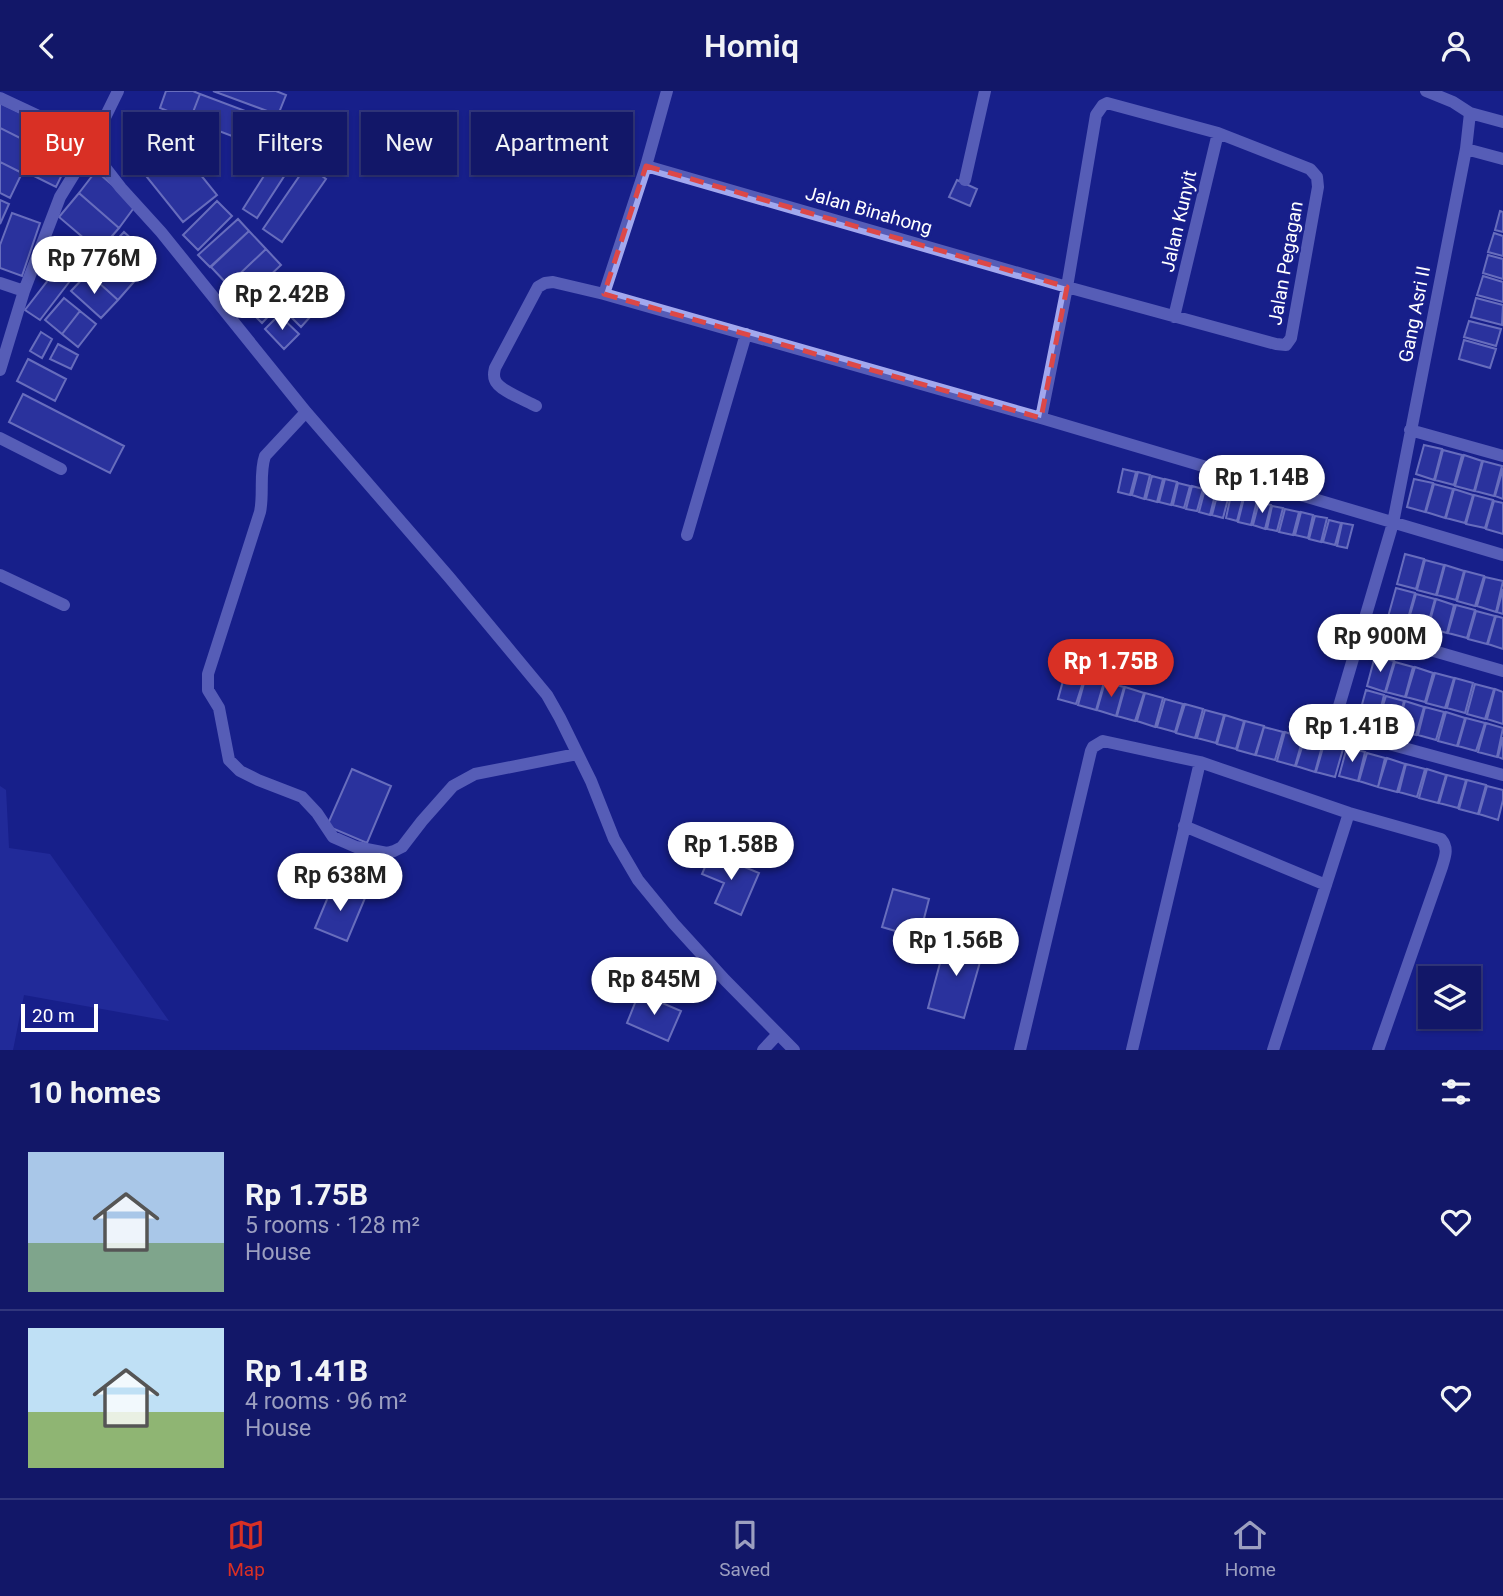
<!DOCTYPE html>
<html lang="en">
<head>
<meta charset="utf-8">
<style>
  :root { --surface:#121768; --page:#1b206e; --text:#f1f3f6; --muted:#9c9fc0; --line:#31367c; --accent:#d93025 }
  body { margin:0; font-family:Roboto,sans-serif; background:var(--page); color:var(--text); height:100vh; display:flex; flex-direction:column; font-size:26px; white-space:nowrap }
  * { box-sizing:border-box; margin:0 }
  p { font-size:23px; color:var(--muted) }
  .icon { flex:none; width:38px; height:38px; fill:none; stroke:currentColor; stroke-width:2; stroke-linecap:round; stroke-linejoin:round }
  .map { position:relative; height:959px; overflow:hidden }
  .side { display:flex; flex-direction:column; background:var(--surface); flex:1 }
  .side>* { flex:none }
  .banner { position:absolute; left:21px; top:21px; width:700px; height:63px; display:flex; gap:14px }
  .buttons { position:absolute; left:1418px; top:875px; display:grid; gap:14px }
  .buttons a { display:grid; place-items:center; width:63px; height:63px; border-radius:0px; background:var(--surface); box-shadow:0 2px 5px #0004,0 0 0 2px var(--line); font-size:35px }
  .scale { position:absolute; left:21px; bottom:18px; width:77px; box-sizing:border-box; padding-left:7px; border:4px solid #fff; border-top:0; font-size:19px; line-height:24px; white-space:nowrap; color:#fff; -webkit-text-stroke:5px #181f8b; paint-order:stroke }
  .price { position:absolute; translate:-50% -60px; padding:0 16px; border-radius:24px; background:#fff; color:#222; font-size:23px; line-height:46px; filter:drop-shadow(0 2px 4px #0008) }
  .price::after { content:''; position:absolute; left:50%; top:42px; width:21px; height:16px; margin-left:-10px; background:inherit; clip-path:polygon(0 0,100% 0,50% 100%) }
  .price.active { background:var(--accent); color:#fff }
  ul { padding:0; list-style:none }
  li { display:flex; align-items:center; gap:21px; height:175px; padding:0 28px }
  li+li { border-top:2px solid var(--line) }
  li span { display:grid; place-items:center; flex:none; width:196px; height:140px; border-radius:0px; color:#555 }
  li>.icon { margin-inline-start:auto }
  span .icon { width:84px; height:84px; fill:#fffc; stroke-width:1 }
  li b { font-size:30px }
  h2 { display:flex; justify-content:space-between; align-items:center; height:84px; padding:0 28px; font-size:30px }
  .chip { padding:0 24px; border-radius:0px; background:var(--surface); box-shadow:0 2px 5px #0004,0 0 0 2px var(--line); font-size:24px; line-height:63px }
  .chip.active { background:var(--accent); color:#fff }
  header { display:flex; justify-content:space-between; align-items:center; height:91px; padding:0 28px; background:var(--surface); font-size:32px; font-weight:600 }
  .menu { display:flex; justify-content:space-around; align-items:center; height:98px; border-top:2px solid var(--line); background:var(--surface); font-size:19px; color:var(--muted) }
  .menu a { display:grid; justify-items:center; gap:4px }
  .menu .active { color:var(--accent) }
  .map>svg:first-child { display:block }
  .green { fill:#2e38ab }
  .building { fill:#4149b3; stroke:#c8ccfa; stroke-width:2 }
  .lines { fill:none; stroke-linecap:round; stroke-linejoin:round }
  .minor { stroke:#a2a8ee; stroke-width:12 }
  .marked { fill:none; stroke:#dc4848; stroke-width:5; stroke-dasharray:14 9; stroke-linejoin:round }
  .labels { text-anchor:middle; stroke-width:5; stroke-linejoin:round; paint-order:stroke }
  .street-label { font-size:19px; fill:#fff; stroke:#181f8b }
</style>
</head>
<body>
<header><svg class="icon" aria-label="back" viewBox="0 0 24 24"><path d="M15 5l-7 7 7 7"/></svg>Homiq<svg class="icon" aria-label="person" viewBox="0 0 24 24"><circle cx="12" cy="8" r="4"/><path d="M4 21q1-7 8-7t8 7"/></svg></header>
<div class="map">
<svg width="1503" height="959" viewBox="0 0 1503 959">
  <rect width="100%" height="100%" fill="#181f8b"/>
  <!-- green -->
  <path class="green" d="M0 695 6 699 9 757 50 763 169 930 24 904 13 959H0Z"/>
  <!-- building -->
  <path class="building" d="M166 0H193L200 3 190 29 160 17Z
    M213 0H276L286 4 278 24Z
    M200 3 256 24 245 50 190 29Z
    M0 12 46 34 36 55 0 37Z
    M0 37 36 55 22 82 0 71Z
    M56 40 78 51 56 96 34 85Z
    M171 47 217 104 183 131 138 75Z
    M279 61 294 70 257 127 243 118Z
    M0 71 22 82 10 107 0 102Z
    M307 74 326 88 282 151 263 138Z
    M96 80 136 114 119 137 79 102Z
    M957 89 977 98 970 115 949 106Z
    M79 102 119 137 99 160 59 126Z
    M0 109 9 113 0 133Z
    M217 110 232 125 198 159 183 144Z
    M1500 120 1503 121V141L1495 139Z
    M12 122 40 132 22 185 0 177V154Z
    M238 128 249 140 210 176 198 164Z
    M249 140 266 158 228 194 211 176Z
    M124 141 154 168 139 185 108 158Z
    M1494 142 1503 145V165L1488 161Z
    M108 158 139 185 118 209 88 182Z
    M266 158 281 174 243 210 228 194Z
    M1488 164 1503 168V188L1483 182Z
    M59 175 73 186 40 229 25 219Z
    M88 182 118 209 101 227 71 200Z
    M1483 185 1503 191V211L1477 204Z
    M265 197 281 212 262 232 247 217Z
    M298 198 319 216 301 236 281 216Z
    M64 207 80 220 62 243 45 229Z
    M1476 207 1503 214 1502 234 1471 226Z
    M80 220 96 233 78 256 62 243Z
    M279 224 299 243 284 258 265 238Z
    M1469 230 1501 238 1496 255 1464 246Z
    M41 241 52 248 42 267 30 260Z
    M1464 249 1496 258 1490 277 1459 268Z
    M58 253 78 264 71 278 50 268Z
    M28 268 66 288 55 310 17 290Z
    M23 303 124 355 110 382 9 331Z
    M1424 354 1442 358 1434 389 1416 383Z
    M1443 359 1462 364 1454 394 1435 389Z
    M1464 364 1482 370 1474 400 1455 395Z
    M1483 370 1502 375 1494 405 1475 400Z
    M1503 377V408L1495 405Z
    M1123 378 1136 381 1130 404 1118 401Z
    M1138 381 1150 384 1144 408 1132 404Z
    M1152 385 1163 388 1157 411 1146 408Z
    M1165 388 1177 391 1171 414 1159 411Z
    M1414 388 1433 392 1425 421 1407 416Z
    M1178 392 1190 395 1184 417 1173 414Z
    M1434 393 1453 398 1445 427 1426 421Z
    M1192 395 1203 398 1197 420 1186 418Z
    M1205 398 1216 400 1210 424 1199 421Z
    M1454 398 1473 404 1465 432 1446 427Z
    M1218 401 1229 404 1223 427 1212 424Z
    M1231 404 1243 407 1237 430 1226 427Z
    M1474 404 1493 409 1485 437 1466 433Z
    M1244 407 1257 410 1251 434 1238 431Z
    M1494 410 1503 412V443L1486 438Z
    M1259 411 1271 414 1265 438 1253 434Z
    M1272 415 1283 417 1277 440 1267 438Z
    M1285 418 1299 421 1293 444 1279 441Z
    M1301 421 1313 424 1308 447 1295 444Z
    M1315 425 1327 427 1321 451 1309 448Z
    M1329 429 1341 432 1335 454 1323 451Z
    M1342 432 1353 434 1347 457 1337 455Z
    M1405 463 1424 468 1416 498 1397 493Z
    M1425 469 1444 474 1436 504 1417 499Z
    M1445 474 1464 480 1456 509 1437 504Z
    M1465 480 1484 485 1475 515 1457 510Z
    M1485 486 1503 490 1496 521 1477 515Z
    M1396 497 1415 502 1407 531 1388 526Z
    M1503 498V523L1497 521Z
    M1416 503 1435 508 1427 537 1408 531Z
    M1436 508 1454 514 1447 542 1428 537Z
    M1456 514 1475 519 1467 547 1448 542Z
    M1476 520 1495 525 1487 553 1468 548Z
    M1496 525 1503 527V558L1488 553Z
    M1375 565 1394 570 1385 601 1367 595Z
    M1395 571 1413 576 1405 606 1386 601Z
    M1415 576 1433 582 1425 611 1406 606Z
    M1066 579 1085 585 1076 613 1058 608Z
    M1435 582 1454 587 1445 617 1426 612Z
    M1086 585 1104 591 1096 619 1078 614Z
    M1455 587 1473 592 1465 622 1447 617Z
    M1105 591 1124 596 1116 625 1097 619Z
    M1475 593 1494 598 1485 628 1467 623Z
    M1125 596 1144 602 1135 630 1117 625Z
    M1495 598 1503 601V633L1487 628Z
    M1366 599 1384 604 1377 633 1358 628Z
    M1145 602 1163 607 1155 636 1137 630Z
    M1386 605 1404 610 1396 639 1377 633Z
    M1165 608 1183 613 1175 641 1157 636Z
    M1405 610 1424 616 1416 644 1397 639Z
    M1185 613 1203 618 1195 647 1176 642Z
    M1425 616 1444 621 1436 649 1418 644Z
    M1205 619 1224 624 1216 652 1197 647Z
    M1446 621 1465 627 1457 655 1438 650Z
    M1225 624 1244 630 1236 658 1217 653Z
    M1466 627 1485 632 1476 660 1458 655Z
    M1245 630 1264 635 1255 664 1237 659Z
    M1486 632 1503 637 1497 666 1478 661Z
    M1264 636 1283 641 1275 669 1256 664Z
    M1285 641 1303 647 1295 675 1277 670Z
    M1503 646V668L1498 666Z
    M1305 647 1323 652 1315 681 1296 675Z
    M1324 653 1343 658 1335 686 1316 681Z
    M1347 656 1365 661 1358 690 1339 685Z
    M1367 662 1385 667 1378 696 1359 690Z
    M1387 667 1405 673 1397 701 1378 696Z
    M1406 673 1425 678 1417 706 1399 701Z
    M352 678 391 695 367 752 327 735Z
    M1427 678 1446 684 1438 712 1419 707Z
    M1447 684 1466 689 1458 717 1439 712Z
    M1467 689 1486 694 1478 723 1459 718Z
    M1487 695 1503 699V709L1498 729 1479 723Z
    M711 762 759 782 741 824 715 812 724 792 702 783Z
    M333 794 365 807 347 850 315 837Z
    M893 798 929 808 919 847 882 836Z
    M947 846 984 857 964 927 928 917Z
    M639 902 681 920 668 950 627 932Z"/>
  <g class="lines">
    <!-- minor -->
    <path class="minor" d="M667 0 646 75 604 203 1041 327 1503 464
      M1426 0 1453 11 1470 22 1503 31
      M0 7 47 29 77 46 90 57 121 97 161 141 306 321 449 486 513 563 547 604 560 627 591 690 614 748 638 789 674 833 725 889 794 959
      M1470 22 1466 58 1393 432 1337 622 1338 634 1345 641 1503 684
      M1466 58 1503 68
      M646 75 1067 196 1276 253 1286 254 1291 247 1318 96 1317 86 1310 78 1218 42 1107 12 1103 14 1096 24 1067 196 1041 327
      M965 89 985 0
      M0 192 24 200
      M1174 226 1218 42
      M0 279 24 200 60 106 90 57 118 0
      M536 315C525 309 498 299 495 289 493 284 494 282 495 277L538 196 545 192 553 191 604 203
      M306 321 265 365C259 382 264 403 260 421L208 583V599L219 617 229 669 240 680 258 689 302 706 317 722 333 746 356 756 387 762 394 760 402 756 422 730 453 695 475 683 577 663
      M1410 339 1503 365
      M0 347 61 378
      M687 444 746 243
      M0 484 64 514
      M1361 539 1503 580
      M1184 735 1326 794
      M763 959 778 943
      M1020 959 1091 660 1093 656 1103 650 1200 671 1349 722 1441 748C1449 757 1445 766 1442 776L1378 959
      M1132 959 1200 671
      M1273 959 1349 722"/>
  </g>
  <!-- marked area -->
  <path d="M0 0H1503V959H0ZM646 75 1067 196 1041 327 604 203Z" fill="#181f8b" fill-opacity=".55" fill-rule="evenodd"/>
  <path class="marked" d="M646 75 1067 196 1041 327 604 203Z"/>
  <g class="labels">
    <!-- street labels -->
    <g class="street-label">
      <text transform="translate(869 119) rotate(16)" y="7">Jalan Binahong</text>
      <text transform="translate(1178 130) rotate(-77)" y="7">Jalan Kunyit</text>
      <text transform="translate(1285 172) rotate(-80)" y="7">Jalan Pegagan</text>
      <text transform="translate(1414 223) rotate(-79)" y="7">Gang Asri II</text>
    </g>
  </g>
</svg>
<div class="buttons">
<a><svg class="icon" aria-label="layers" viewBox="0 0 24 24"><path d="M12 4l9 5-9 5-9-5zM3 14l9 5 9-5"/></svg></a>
</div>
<div class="scale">20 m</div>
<b class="price" style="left:94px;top:205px">Rp 776M</b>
<b class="price" style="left:282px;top:241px">Rp 2.42B</b>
<b class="price" style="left:1262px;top:424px">Rp 1.14B</b>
<b class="price" style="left:1380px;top:583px">Rp 900M</b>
<b class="price active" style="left:1111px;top:608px">Rp 1.75B</b>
<b class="price" style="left:1352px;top:673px">Rp 1.41B</b>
<b class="price" style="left:731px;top:791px">Rp 1.58B</b>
<b class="price" style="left:340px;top:822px">Rp 638M</b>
<b class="price" style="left:956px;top:887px">Rp 1.56B</b>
<b class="price" style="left:654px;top:926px">Rp 845M</b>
<div class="banner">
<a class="chip active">Buy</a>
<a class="chip">Rent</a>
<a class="chip">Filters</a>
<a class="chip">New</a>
<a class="chip">Apartment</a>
</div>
</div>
<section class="side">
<h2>10 homes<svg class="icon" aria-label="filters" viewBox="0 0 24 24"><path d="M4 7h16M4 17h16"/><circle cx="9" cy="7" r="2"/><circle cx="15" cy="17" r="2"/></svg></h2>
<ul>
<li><span style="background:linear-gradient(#a9c7e8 65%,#7fa58c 0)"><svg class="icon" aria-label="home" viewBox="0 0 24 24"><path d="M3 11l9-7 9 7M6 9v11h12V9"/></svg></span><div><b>Rp 1.75B</b><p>5 rooms · 128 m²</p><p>House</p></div><svg class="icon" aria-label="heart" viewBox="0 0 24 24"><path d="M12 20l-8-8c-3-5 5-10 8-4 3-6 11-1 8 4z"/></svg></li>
<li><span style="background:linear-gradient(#bfe0f5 60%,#8fb573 0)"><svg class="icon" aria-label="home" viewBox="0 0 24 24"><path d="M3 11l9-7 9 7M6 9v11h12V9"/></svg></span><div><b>Rp 1.41B</b><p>4 rooms · 96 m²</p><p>House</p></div><svg class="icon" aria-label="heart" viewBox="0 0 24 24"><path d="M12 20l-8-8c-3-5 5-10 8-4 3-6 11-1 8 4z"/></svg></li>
</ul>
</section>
<nav class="menu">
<a class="active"><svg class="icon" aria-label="map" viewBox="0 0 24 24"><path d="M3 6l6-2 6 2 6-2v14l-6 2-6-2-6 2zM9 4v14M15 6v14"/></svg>Map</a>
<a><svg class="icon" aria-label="saved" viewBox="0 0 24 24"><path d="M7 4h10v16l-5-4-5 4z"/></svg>Saved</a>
<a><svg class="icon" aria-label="home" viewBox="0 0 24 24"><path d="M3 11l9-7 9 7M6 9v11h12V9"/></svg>Home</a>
</nav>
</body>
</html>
